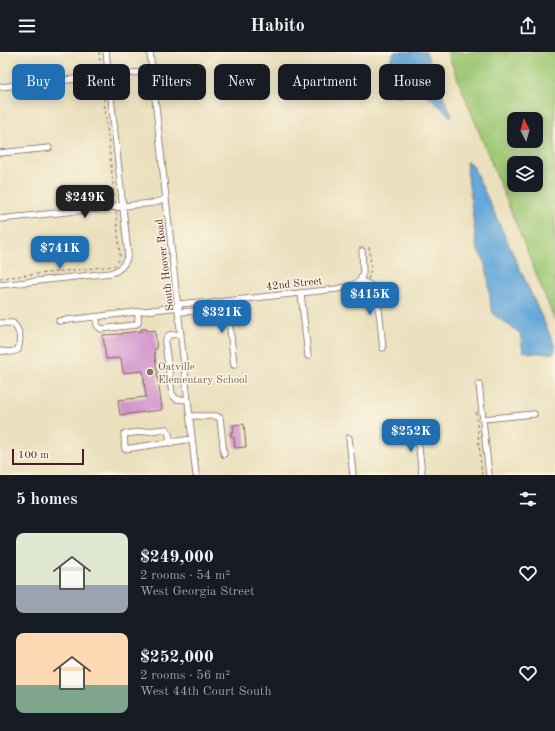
<!DOCTYPE html>
<html lang="en">
<head>
<meta charset="utf-8">
<style>
  :root { --surface:#171b24; --page:#20242c; --text:#f1f3f6; --muted:#9ea1a6; --accent:#1f6fb2 }
  body { margin:0; font-family:"Old Standard TT",serif; background:var(--page); color:var(--text); height:100vh; display:flex; flex-direction:column; font-size:15px; white-space:nowrap }
  * { box-sizing:border-box; margin:0 }
  p { font-size:13px; color:var(--muted) }
  .icon { flex:none; width:22px; height:22px; fill:none; stroke:currentColor; stroke-width:2; stroke-linecap:round; stroke-linejoin:round }
  .map { position:relative; height:423px; overflow:hidden }
  .panel { display:flex; flex-direction:column; background:var(--surface); flex:1 }
  .panel>* { flex:none }
  .banner { position:absolute; left:12px; top:12px; width:531px; height:36px; display:flex; gap:8px }
  .needle { width:26px; rotate:354deg }
  .controls { position:absolute; left:507px; top:60px; display:grid; gap:8px }
  .controls a { display:grid; place-items:center; width:36px; height:36px; border-radius:8px; background:var(--surface); box-shadow:0 2px 10px #0003; font-size:20px }
  .scale { position:absolute; left:12px; bottom:10px; width:72px; box-sizing:border-box; padding-left:4px; border:2px solid #4a1f2b; border-top:0; font-size:11px; line-height:14px; white-space:nowrap; color:#4a1f2b; -webkit-text-stroke:3px #fcf5e5; paint-order:stroke }
  .price { position:absolute; translate:-50% -34px; padding:0 9px; border-radius:8px; background:var(--accent); color:#fff; font-size:13px; line-height:26px; filter:drop-shadow(0 1px 2px #0008) }
  .price::after { content:''; position:absolute; left:50%; top:24px; width:12px; height:9px; margin-left:-6px; background:inherit; clip-path:polygon(0 0,100% 0,50% 100%) }
  .price.on { background:#222; color:#fff }
  ul { padding:0; list-style:none }
  li { display:flex; align-items:center; gap:12px; height:100px; padding:0 16px }
  li span { display:grid; place-items:center; flex:none; width:112px; height:80px; border-radius:8px; color:#555 }
  li>.icon { margin-inline-start:auto }
  span .icon { width:48px; height:48px; fill:#fffc; stroke-width:1 }
  li b { font-size:17px }
  h2 { display:flex; justify-content:space-between; align-items:center; height:48px; padding:0 16px; font-size:17px }
  .pill { padding:0 14px; border-radius:8px; background:var(--surface); box-shadow:0 2px 10px #0003; font-size:14px; line-height:36px }
  .pill.on { background:var(--accent); color:#fff }
  header { display:flex; justify-content:space-between; align-items:center; height:52px; padding:0 16px; background:var(--surface); font-size:18px; font-weight:800 }
  .map>svg:first-child { display:block }
  .green { fill:#9dc874; stroke:#747450; fill-rule:evenodd }
  .water { fill:#65a8d9; stroke:#586482 }
  .building { fill:#d193cc }
  .lines { fill:none; stroke-linecap:round; stroke-linejoin:round }
  .minor-casing { stroke:#82635e; stroke-width:7 }
  .path { stroke:#82635e; stroke-width:1; stroke-dasharray:3 3; stroke-linecap:butt }
  .minor { stroke:#fff; stroke-width:5.5 }
  .education-dot { fill:#8d6e63; stroke:#fcf5e5; stroke-width:1.5 }
  .labels { text-anchor:middle; stroke-width:3; stroke-linejoin:round; paint-order:stroke }
  .street-label { font-size:11px; fill:#4a1f2b; stroke:#fcf5e5 }
  .education-label { font-size:11px; fill:#785e54; stroke:#fcf5e5; text-anchor:start }
</style>
</head>
<body>
<header><svg class="icon" aria-label="menu" viewBox="0 0 24 24"><path d="M4 6h16M4 12h16M4 18h16"/></svg>Habito<svg class="icon" aria-label="share" viewBox="0 0 24 24"><path d="M12 15V3M7 8l5-5 5 5M5 13v7h14v-7"/></svg></header>
<div class="map">
<svg width="555" height="423" viewBox="0 0 555 423">
  <rect width="100%" height="100%" fill="#fcf5e5"/>
  <filter id="ink" filterUnits="userSpaceOnUse"><feTurbulence type="fractalNoise" baseFrequency=".025" numOctaves="2"/><feDisplacementMap in="SourceGraphic" scale="8" xChannelSelector="R" yChannelSelector="G"/><feConvolveMatrix kernelMatrix="1 2 1 2 8 2 1 2 1" color-interpolation-filters="sRGB"/></filter>
  <filter id="wash" filterUnits="userSpaceOnUse"><feTurbulence type="fractalNoise" baseFrequency=".012" numOctaves="4" result="noise"/><feDisplacementMap in="SourceGraphic" scale="16" xChannelSelector="R" yChannelSelector="G"/><feGaussianBlur stdDeviation="0.9" result="paint"/><feColorMatrix in="noise" values="0 0 0 0 0 0 0 0 0 0 0 0 0 0 0 0 0 1.4 0 .05"/><feComposite in="paint" operator="in"/></filter>
  <g filter="url(#wash)">
    <rect width="100%" height="100%" fill="#eae0bd"/>
    <!-- green -->
    <path class="green" d="M447 0H555V269ZM514 67H536V89H514ZM514 111H536V133H514Z"/>
    <!-- water -->
    <path class="water" d="M395 0H426L444 46 451 61V65L433 48 426 42 420 40 403 44 393 43 390 11 392 2Z
      M466 110 472 112 555 294V299L553 301H532L523 299 520 281 494 263 491 255 488 225 484 208 477 197Z"/>
    <g id="blocks">
      <!-- building -->
      <path class="building" d="M141 277H147V279L155 278 157 297H154L162 358 120 363 118 348 146 345 143 319 123 321 121 306 106 307 103 283 122 282V281L142 279Z
        M244 372 246 395 235 396 234 385H231V380H234L233 373Z"/>
    </g>
  </g>
  <g filter="url(#ink)">
    <use href="#blocks" fill-opacity="0" stroke="#82635e" stroke-width="1"/>
    <g class="lines">
      <defs>
        <path id="minor" d="M150 0 196 423
          M0 35 152 19
          M0 101 49 96
          M0 167 153 151 166 147
          M360 229C365 230 371 232 373 237 380 247 381 282 383 296
          M360 229 363 221 362 199
          M0 233 111 221C121 218 126 212 128 202L106 0
          M301 241 308 304
          M227 249 234 313
          M178 252 200 250 204 253 197 259 179 260
          M204 253 217 250 337 237 351 234 360 229
          M97 265V273L101 277 134 273 138 271V260
          M59 269 179 255
          M0 271H13C21 280 21 287 18 298L11 300 0 299
          M181 282 169 283 166 288 165 291 172 342 176 347 188 348
          M479 332 489 423
          M190 364H216L220 366 224 402
          M483 367 534 362
          M417 378 422 423
          M349 386 353 423
          M171 391 168 379 166 377 124 382 125 397 192 387"/>
      </defs>
      <!-- minor casing -->
      <use href="#minor" class="minor-casing"/>
      <!-- path -->
      <path class="path" d="M99 0 101 19
        M102 29 115 151
        M0 226 113 214C118 212 119 209 120 204L116 160
        M368 227C373 216 370 206 369 195
        M354 239 362 236
        M205 260 218 256
        M476 360 482 423"/>
      <!-- minor -->
      <use href="#minor" class="minor"/>
    </g>
  </g>
  <!-- markers -->
  <circle class="education-dot" cx="150" cy="320" r="4"/>
  <g class="labels">
    <!-- street labels -->
    <g class="street-label">
      <text transform="translate(164 213) rotate(-97)" y="4">South Hoover Road</text>
      <text transform="translate(294 231) rotate(-6)" y="4">42nd Street</text>
    </g>
    <!-- education labels -->
    <g class="education-label">
      <text x="158" y="318">Oatville<tspan x="158" dy="13">Elementary School</tspan></text>
    </g>
  </g>
</svg>
<div class="controls">
<a><svg class="needle" viewBox="-14 -14 28 28"><path d="M0-13l5 13h-10z" fill="#e53935"/><path d="M0 13l5-13h-10z" fill="#9ea1a6"/></svg></a>
<a><svg class="icon" aria-label="layers" viewBox="0 0 24 24"><path d="M12 4l9 5-9 5-9-5zM3 14l9 5 9-5"/></svg></a>
</div>
<div class="scale">100 m</div>
<b class="price on" style="left:85px;top:167px">$249K</b>
<b class="price" style="left:60px;top:218px">$741K</b>
<b class="price" style="left:370px;top:264px">$415K</b>
<b class="price" style="left:222px;top:282px">$321K</b>
<b class="price" style="left:411px;top:401px">$252K</b>
<div class="banner">
<a class="pill on">Buy</a>
<a class="pill">Rent</a>
<a class="pill">Filters</a>
<a class="pill">New</a>
<a class="pill">Apartment</a>
<a class="pill">House</a>
</div>
</div>
<section class="panel">
<h2>5 homes<svg class="icon" aria-label="filters" viewBox="0 0 24 24"><path d="M4 7h16M4 17h16"/><circle cx="9" cy="7" r="2"/><circle cx="15" cy="17" r="2"/></svg></h2>
<ul>
<li><span style="background:linear-gradient(#dfe7d0 65%,#9aa5b1 0)"><svg class="icon" aria-label="home" viewBox="0 0 24 24"><path d="M3 11l9-7 9 7M6 9v11h12V9"/></svg></span><div><b>$249,000</b><p>2 rooms · 54 m²</p><p>West Georgia Street</p></div><svg class="icon" aria-label="heart" viewBox="0 0 24 24"><path d="M12 20l-8-8c-3-5 5-10 8-4 3-6 11-1 8 4z"/></svg></li>
<li><span style="background:linear-gradient(#ffd9b3 65%,#7fa58c 0)"><svg class="icon" aria-label="home" viewBox="0 0 24 24"><path d="M3 11l9-7 9 7M6 9v11h12V9"/></svg></span><div><b>$252,000</b><p>2 rooms · 56 m²</p><p>West 44th Court South</p></div><svg class="icon" aria-label="heart" viewBox="0 0 24 24"><path d="M12 20l-8-8c-3-5 5-10 8-4 3-6 11-1 8 4z"/></svg></li>
</ul>
</section>
</body>
</html>
